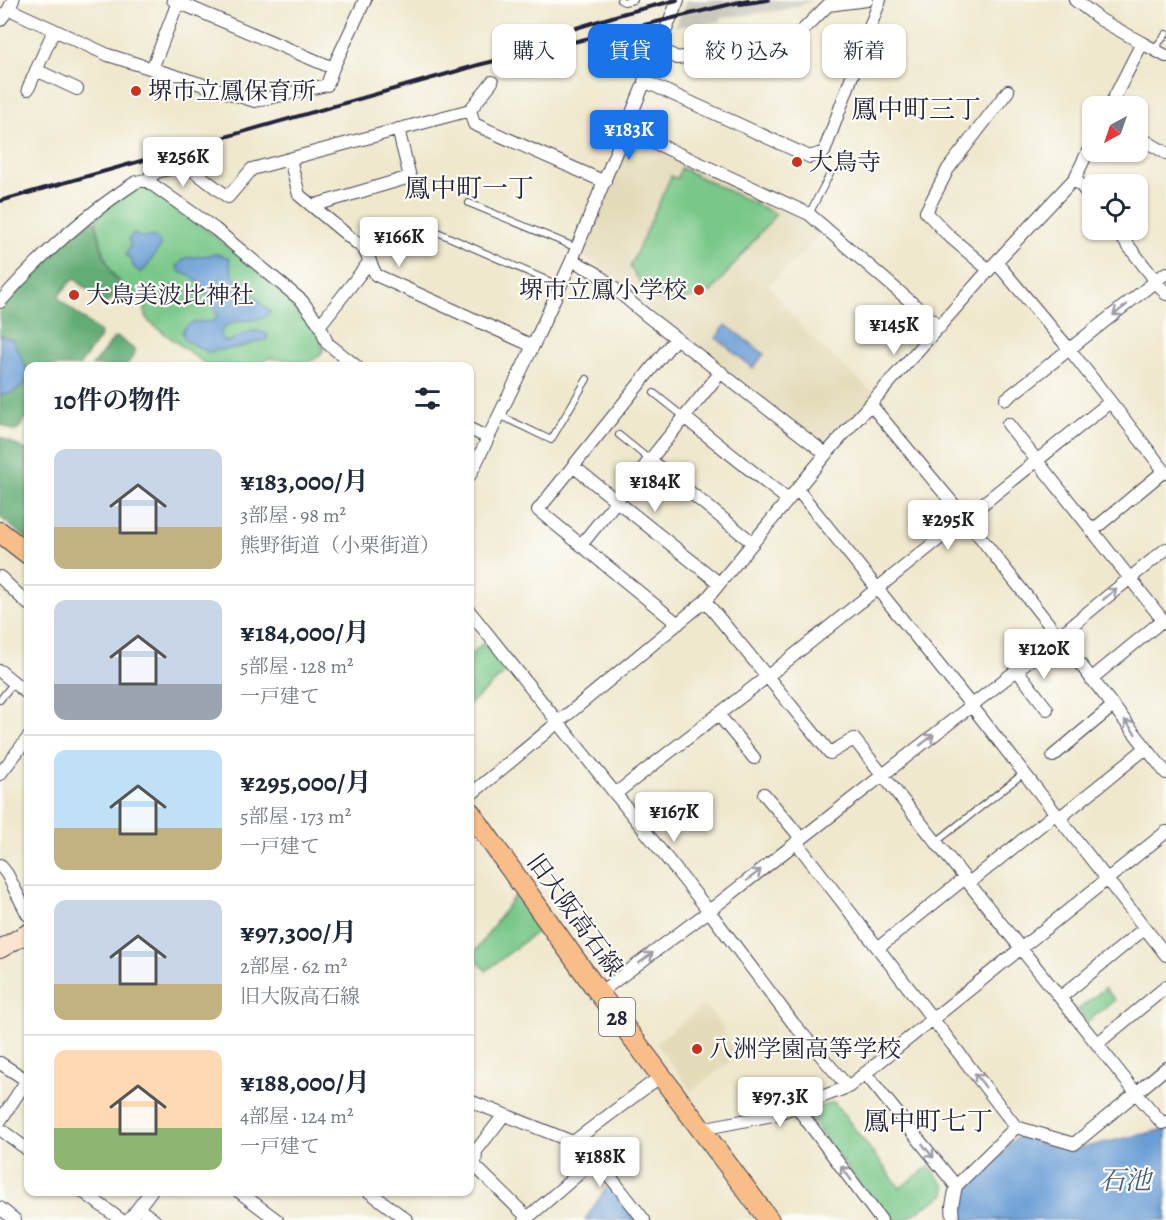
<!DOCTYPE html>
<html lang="ja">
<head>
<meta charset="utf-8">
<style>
  :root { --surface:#fff; --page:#f6f6f7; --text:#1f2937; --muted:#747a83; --line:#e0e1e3; --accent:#1a73e8 }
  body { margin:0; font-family:Alegreya,"Noto Serif JP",serif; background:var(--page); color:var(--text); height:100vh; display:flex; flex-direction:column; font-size:22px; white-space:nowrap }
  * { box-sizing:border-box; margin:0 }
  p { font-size:20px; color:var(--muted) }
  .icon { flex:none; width:33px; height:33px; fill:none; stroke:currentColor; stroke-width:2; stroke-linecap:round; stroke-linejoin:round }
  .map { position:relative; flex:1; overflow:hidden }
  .sheet { position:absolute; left:24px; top:362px; width:450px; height:834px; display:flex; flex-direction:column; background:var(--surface); border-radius:12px; box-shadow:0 2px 4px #0004 }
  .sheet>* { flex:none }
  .banner { position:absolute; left:492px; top:24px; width:570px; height:54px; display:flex; gap:12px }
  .needle { width:39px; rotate:220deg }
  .controls { position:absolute; left:1082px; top:96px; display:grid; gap:12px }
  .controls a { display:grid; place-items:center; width:66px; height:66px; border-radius:12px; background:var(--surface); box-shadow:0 2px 4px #0004; font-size:30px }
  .price { position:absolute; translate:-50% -51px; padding:0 14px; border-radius:6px; background:#fff; color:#222; font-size:20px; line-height:39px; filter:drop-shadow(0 2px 3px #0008) }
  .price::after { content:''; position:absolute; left:50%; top:36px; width:18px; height:14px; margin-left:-9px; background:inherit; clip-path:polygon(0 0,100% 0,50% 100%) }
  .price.current { background:var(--accent); color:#fff }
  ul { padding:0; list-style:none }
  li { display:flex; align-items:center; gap:18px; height:150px; padding:0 30px }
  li+li { border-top:2px solid var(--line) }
  li span { display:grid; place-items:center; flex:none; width:168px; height:120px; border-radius:12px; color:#555 }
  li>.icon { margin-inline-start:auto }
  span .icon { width:72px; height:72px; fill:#fffc; stroke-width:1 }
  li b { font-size:26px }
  h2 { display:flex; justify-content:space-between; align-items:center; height:72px; padding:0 30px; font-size:26px }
  .pill { padding:0 21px; border-radius:12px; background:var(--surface); box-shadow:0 2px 4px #0004; font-size:21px; line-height:54px }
  .pill.current { background:var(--accent); color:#fff }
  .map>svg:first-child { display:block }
  .built { fill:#e4dbba }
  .industrial { fill:#c6c5b8 }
  .green { fill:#79c889; stroke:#4e7562; stroke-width:1.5 }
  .forest { fill:#62ac75; stroke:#426758; stroke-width:1.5 }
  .water { fill:#6b9ed6; stroke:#466088; stroke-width:1.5 }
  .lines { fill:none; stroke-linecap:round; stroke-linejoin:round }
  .lane-casing { stroke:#414051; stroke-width:8 }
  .street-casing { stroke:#414051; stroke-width:14 }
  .secondary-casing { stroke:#414051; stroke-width:20 }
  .primary-casing { stroke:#414051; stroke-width:22 }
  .lane { stroke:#fff; stroke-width:6 }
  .street { stroke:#fff; stroke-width:12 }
  .secondary { stroke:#fce5d0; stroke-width:18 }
  .primary { stroke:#f8bd89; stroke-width:20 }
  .rail { stroke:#22223b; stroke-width:4 }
  .oneway { stroke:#9c9ca7 }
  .poi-dot { fill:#c8321e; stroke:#fdfcf7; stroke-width:2 }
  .labels { text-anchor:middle; stroke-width:4.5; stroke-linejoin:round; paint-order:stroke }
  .shield { fill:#fdfcf7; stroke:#646373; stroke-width:1.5 }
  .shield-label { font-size:22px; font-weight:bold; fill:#22223b }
  .poi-label { font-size:24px; fill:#22223b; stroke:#fdfcf7; text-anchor:start }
  .street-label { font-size:24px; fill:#22223b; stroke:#fdfcf7 }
  .neighbourhood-label { font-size:26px; fill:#22223b; stroke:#fdfcf7 }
  .water-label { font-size:26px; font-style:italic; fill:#435a81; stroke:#fdfcf7 }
</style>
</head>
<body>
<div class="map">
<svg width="1166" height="1220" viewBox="0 0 1166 1220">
  <rect width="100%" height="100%" fill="#fdfcf7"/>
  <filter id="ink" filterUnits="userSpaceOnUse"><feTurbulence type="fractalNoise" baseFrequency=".0167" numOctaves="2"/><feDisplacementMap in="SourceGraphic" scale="12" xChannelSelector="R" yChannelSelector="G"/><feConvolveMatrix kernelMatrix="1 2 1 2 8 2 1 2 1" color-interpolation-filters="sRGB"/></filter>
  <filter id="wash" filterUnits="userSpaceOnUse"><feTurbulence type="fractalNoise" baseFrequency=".008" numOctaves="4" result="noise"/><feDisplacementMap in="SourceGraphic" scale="24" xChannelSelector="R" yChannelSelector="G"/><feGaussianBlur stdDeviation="1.35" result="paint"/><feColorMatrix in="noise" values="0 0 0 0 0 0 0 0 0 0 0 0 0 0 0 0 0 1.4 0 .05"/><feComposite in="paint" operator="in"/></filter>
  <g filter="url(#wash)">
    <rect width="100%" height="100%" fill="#efe8cd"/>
    <!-- built -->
    <path class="built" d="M628 135 811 221 825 231 769 285 806 333 874 393 831 443 822 444 631 295 602 269 585 258 584 253Z
      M705 1004 725 1030 722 1033 739 1055 691 1091 656 1043Z"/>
    <!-- industrial -->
    <path class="industrial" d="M688 0H815L783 10 721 18V21L692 26H675Z"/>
    <!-- green -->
    <path class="green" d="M681 168 776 214 711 292 669 304 649 296 630 267 671 176 677 179Z
      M141 185 195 220 301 306 316 329 323 346V351L318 357 309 362 269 358 260 366H230L227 364 208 366 148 321C144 314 146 305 141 299 135 292 126 288 119 281 103 266 101 239 96 219L101 211Z
      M484 642 507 671 470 704V656Z
      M515 895 540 929 486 971 473 955Z
      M1105 988 1115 1000 1087 1022 1078 1010Z
      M834 1102 900 1188 929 1166 945 1186V1194L905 1220H886L809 1117 811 1109Z"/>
    <!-- forest -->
    <path class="forest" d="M93 219 95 222 103 253 113 276 121 287 108 303H104L76 280H72L59 295V299L101 333 100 337 79 366H28V418H26L17 431H14L0 424V310L64 243Z
      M118 337 135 350V353L126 366H92L114 338Z
      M0 437 26 450 28 449V540L0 517Z"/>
    <!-- water -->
    <path class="water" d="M133 234 141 237H155L160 243V248C152 255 150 266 141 273L133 266 132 261 126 255 130 246 129 238Z
      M218 254 229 258 232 274 270 312 264 318C249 322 221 317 220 338L228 342C240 336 255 325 268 335L267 339 241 347 208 352 186 341 182 332C188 320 200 321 212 322L218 315C208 299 201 275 181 273L177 267 185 258Z
      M726 325 764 354 753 368 716 338Z
      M0 335 13 340 25 365 28 378C22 389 13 394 0 395Z
      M1166 1129V1220H956L957 1200 1014 1139 1025 1134 1039 1143 1072 1150Z
      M609 1184 636 1220H585Z"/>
  </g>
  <g filter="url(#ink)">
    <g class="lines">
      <defs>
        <path id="lane" d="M620 0 624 2 634 0
          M1154 49 1166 34
          M469 203 577 248
          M809 214 830 174
          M435 231 560 286
          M654 393 684 417
          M499 415 551 440 587 379
          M619 435 650 460
          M0 700 14 682
          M936 842 1024 773"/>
        <path id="street" d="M13 0 9 9 108 55 255 101 327 85 333 68
          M173 0 333 68 365 0
          M1075 0 1101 20 1142 43
          M0 20 9 9
          M658 47 677 58 792 41 828 5 867 0
          M152 69 178 2
          M36 70 77 89
          M644 81 810 157 824 152 880 0
          M28 89 54 30
          M1110 106 1142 43 1166 56
          M470 110 492 82
          M625 129 809 214 940 327
          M1137 136 1166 153
          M290 159 299 195 364 249 376 275 533 346
          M1075 178 1092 199
          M146 180 157 172 186 165 228 197 252 169 470 110 474 124 605 182
          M312 206 410 177 398 129
          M1116 230 1166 294
          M572 260 596 273 646 315 826 454
          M996 262 1070 350 1166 473
          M989 270 948 235 926 212 948 169 1008 91
          M0 302C40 256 85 215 136 182L146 180 215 229 302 301 320 325 327 343 356 366
          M320 325 370 261
          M676 338 538 510 678 624
          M1006 399 1166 273
          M871 405 965 518 1166 773
          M684 417 788 500
          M1008 424 1166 624
          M470 429 488 438
          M650 460 753 543
          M573 466 719 583
          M470 475 533 346 572 260 678 0
          M797 489 971 705 1166 955
          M1092 531 1164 471
          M581 545 721 372
          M0 577 28 604
          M705 601 830 753 854 739 1136 1093 1166 1068
          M470 612 709 911 793 1023 848 1087
          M1017 670 1047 709
          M0 671 28 694
          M1091 679 1163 620
          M718 714 754 758
          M1053 756 1113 706
          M0 774 28 738
          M615 794 768 676 1110 402
          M764 794 801 838
          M470 795 705 601 826 454 996 262 1075 178 1092 143
          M1059 818 1146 748
          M796 842 1016 1127
          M0 865 7 874 28 915
          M969 883 1056 813
          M878 948 965 878
          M599 993 709 911 1017 670 1166 549
          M1061 997 1145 928
          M1098 1043 1166 987
          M0 1063 28 1081
          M865 1073 956 1186
          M470 1101 573 1142 661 1076
          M796 1106 881 1220
          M504 1115 476 1151 475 1166 527 1217
          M0 1121 27 1080
          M0 1129 28 1150
          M701 1129 773 1115 848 1087 1166 832
          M580 1138 644 1220
          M82 1191 121 1220
          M238 1191 277 1220
          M368 1191 407 1220
          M0 1208 15 1220
          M138 1208 154 1220
          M129 1220 151 1191
          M525 1220 596 1159
          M953 1220 952 1206 956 1186 1016 1127 1074 1144 1136 1093 1162 1123 1166 1122"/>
        <path id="secondary" d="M0 949 28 933"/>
        <path id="primary" d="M0 532 28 554
          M470 812 599 993 769 1220"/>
      </defs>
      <!-- lane casing -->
      <use href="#lane" class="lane-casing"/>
      <!-- street casing -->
      <use href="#street" class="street-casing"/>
      <!-- secondary casing -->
      <use href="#secondary" class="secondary-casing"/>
      <!-- primary casing -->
      <use href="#primary" class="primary-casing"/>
      <!-- lane -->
      <use href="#lane" class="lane"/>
      <!-- street -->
      <use href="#street" class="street"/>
      <!-- secondary -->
      <use href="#secondary" class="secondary"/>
      <!-- primary -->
      <use href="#primary" class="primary"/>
      <!-- rail -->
      <path class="rail" d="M740 4 768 0
        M501 51 625 13 677 0
        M0 201 482 64 748 0"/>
    </g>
    <!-- one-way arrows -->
    <defs><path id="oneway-shaft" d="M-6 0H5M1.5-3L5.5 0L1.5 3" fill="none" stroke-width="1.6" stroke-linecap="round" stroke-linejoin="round" transform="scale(1.5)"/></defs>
    <g class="oneway">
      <use href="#oneway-shaft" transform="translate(1120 310) rotate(142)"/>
      <use href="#oneway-shaft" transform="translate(1110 594) rotate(-40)"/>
      <use href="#oneway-shaft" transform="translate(1130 727) rotate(-128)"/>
      <use href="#oneway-shaft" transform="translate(927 740) rotate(-38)"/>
      <use href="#oneway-shaft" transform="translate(754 875) rotate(-38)"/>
      <use href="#oneway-shaft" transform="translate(646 958) rotate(-37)"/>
      <use href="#oneway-shaft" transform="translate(980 1080) rotate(-127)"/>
      <use href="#oneway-shaft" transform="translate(928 1151) rotate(51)"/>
      <use href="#oneway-shaft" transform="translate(846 1173) rotate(-127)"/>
    </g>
  </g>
  <!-- markers -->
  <g class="poi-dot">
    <circle cx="136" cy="91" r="6"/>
    <circle cx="797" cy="162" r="6"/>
    <circle cx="699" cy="290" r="6"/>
    <circle cx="74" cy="295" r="6"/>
    <circle cx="697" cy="1049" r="6"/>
  </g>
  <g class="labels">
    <!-- shield labels -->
    <rect class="shield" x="599" y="998" width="36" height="38" rx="4.5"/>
    <g class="shield-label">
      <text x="617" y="1025">28</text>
    </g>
    <!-- poi labels -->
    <g class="poi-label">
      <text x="148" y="99">堺市立鳳保育所</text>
      <text x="809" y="170">大鳥寺</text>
      <text x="687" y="298" text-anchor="end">堺市立鳳小学校</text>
      <text x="86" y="303">大鳥美波比神社</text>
      <text x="709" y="1057">八洲学園高等学校</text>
    </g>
    <!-- street labels -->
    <g class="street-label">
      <text transform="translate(575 915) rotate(54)" y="8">旧大阪高石線</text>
    </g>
    <!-- neighbourhood labels -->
    <g class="neighbourhood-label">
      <text x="916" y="118">鳳中町三丁</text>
      <text x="469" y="197">鳳中町一丁</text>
      <text x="928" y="1130">鳳中町七丁</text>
    </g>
    <!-- water labels -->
    <g class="water-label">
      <text x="1125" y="1189">石池</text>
    </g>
  </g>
</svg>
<div class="controls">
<a><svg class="needle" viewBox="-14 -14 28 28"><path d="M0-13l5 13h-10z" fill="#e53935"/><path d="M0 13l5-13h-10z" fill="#747a83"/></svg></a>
<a><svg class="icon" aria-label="locate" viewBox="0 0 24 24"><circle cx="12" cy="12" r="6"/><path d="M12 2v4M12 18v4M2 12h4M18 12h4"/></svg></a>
</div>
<b class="price current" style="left:629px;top:161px">¥183K</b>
<b class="price" style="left:183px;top:188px">¥256K</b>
<b class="price" style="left:399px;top:268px">¥166K</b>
<b class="price" style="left:894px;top:356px">¥145K</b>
<b class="price" style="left:655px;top:513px">¥184K</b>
<b class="price" style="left:948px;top:551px">¥295K</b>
<b class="price" style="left:1044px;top:680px">¥120K</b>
<b class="price" style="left:674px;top:843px">¥167K</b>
<b class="price" style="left:780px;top:1128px">¥97.3K</b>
<b class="price" style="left:600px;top:1188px">¥188K</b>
<div class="banner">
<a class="pill">購入</a>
<a class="pill current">賃貸</a>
<a class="pill">絞り込み</a>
<a class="pill">新着</a>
</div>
<section class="sheet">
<h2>10件の物件<svg class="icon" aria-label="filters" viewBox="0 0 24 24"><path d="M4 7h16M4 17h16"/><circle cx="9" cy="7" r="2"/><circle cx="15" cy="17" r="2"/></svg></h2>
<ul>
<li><span style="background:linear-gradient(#c9d6e8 65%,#c2b280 0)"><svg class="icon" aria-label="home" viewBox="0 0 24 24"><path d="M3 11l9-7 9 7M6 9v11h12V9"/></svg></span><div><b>¥183,000/月</b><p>3部屋 · 98 m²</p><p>熊野街道（小栗街道）</p></div></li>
<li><span style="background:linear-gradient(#c9d6e8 70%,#9aa5b1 0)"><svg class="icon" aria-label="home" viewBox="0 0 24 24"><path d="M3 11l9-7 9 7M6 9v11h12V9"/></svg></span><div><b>¥184,000/月</b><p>5部屋 · 128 m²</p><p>一戸建て</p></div></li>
<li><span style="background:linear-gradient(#bfe0f5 65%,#c2b280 0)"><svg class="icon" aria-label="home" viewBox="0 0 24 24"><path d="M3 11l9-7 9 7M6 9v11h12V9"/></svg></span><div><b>¥295,000/月</b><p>5部屋 · 173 m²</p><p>一戸建て</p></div></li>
<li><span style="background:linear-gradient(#c9d6e8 70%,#c2b280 0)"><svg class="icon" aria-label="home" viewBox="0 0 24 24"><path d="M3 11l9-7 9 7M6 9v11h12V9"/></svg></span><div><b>¥97,300/月</b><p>2部屋 · 62 m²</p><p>旧大阪高石線</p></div></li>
<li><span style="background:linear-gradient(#ffd9b3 65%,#8fb573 0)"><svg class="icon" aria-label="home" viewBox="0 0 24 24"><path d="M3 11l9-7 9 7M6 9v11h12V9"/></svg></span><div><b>¥188,000/月</b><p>4部屋 · 124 m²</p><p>一戸建て</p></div></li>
</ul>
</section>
</div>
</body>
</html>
